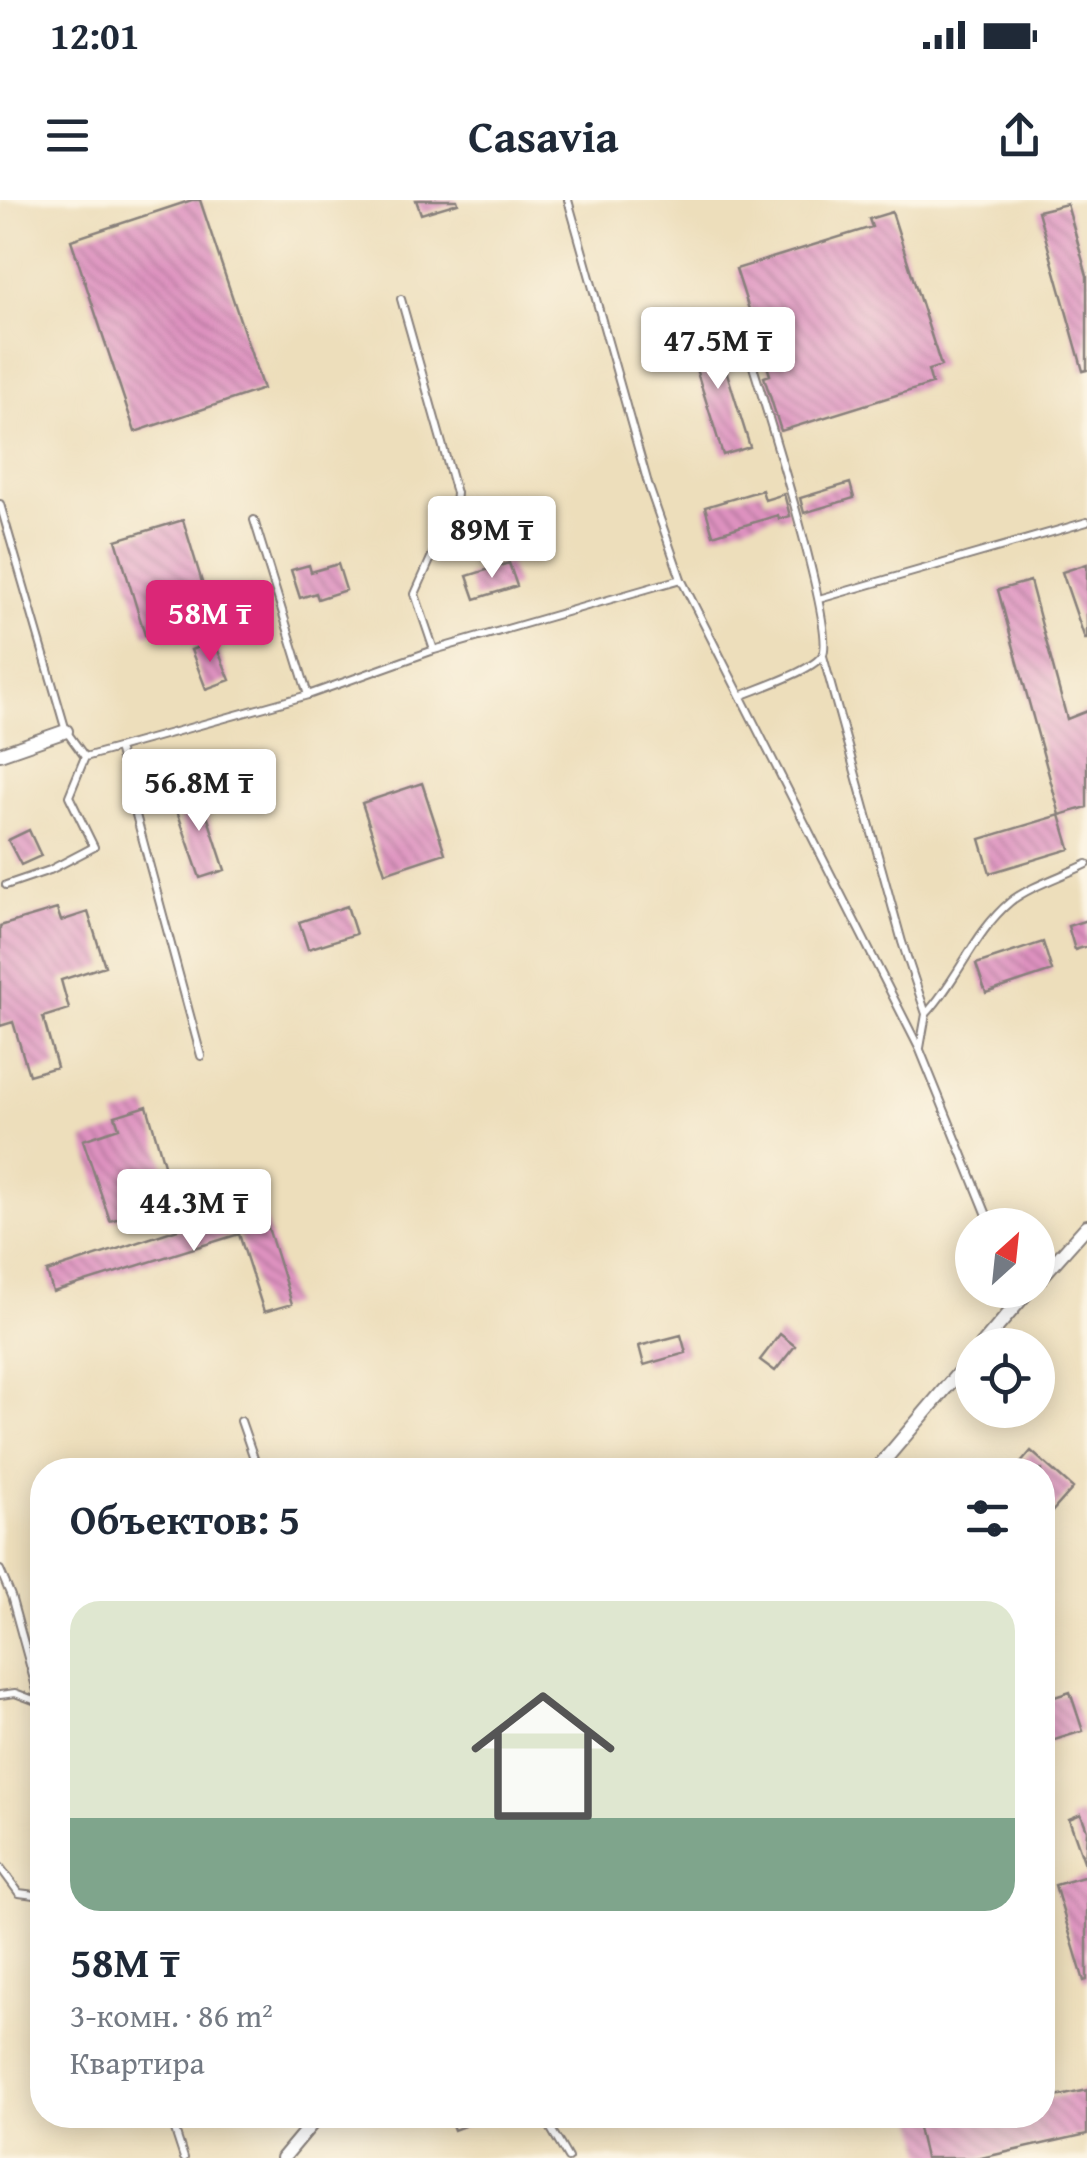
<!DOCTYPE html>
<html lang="ru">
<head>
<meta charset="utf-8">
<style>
  :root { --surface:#fff; --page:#f2f2f3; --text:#1f2937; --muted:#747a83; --accent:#db2777 }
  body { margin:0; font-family:"Gentium Book Plus",serif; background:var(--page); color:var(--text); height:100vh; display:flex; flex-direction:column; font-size:38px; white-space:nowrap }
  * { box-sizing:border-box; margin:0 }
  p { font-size:32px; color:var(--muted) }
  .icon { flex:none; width:55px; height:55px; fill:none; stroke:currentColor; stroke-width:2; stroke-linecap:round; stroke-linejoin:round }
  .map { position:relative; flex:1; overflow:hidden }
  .details { position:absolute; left:30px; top:1258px; width:1025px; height:670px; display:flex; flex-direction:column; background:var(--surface); border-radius:40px; box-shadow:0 5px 25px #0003 }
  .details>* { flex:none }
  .needle { width:65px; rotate:27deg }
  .fabs { position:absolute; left:955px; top:1008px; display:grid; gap:20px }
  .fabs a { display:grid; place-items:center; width:100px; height:100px; border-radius:50%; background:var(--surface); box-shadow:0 5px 25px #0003; font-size:50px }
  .price { position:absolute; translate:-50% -85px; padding:0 22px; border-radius:10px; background:#fff; color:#222; font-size:32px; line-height:65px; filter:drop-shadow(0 2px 5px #0008) }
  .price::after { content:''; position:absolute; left:50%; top:60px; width:30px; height:22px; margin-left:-15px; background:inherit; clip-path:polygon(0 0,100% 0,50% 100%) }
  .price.current { background:var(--accent); color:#fff }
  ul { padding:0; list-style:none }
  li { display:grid; align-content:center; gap:20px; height:530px; padding:0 40px }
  li span { display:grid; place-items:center; height:310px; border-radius:30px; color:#555 }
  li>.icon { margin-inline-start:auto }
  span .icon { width:180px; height:180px; fill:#fffc; stroke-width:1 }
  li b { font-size:42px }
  h2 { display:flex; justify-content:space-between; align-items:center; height:120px; padding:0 40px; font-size:42px }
  .status { display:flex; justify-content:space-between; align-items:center; height:70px; padding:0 50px; background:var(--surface); direction:ltr }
  .status svg { height:28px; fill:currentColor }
  header { display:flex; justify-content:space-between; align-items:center; height:130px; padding:0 40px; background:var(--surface); font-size:45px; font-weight:600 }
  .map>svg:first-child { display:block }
  .building { fill:url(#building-back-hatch) }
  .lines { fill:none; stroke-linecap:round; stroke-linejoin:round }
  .lane-casing { stroke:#88807b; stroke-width:10 }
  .street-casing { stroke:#88807b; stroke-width:16 }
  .lane { stroke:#fff; stroke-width:6 }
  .street { stroke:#fff; stroke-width:12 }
</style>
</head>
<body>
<div class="status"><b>12:01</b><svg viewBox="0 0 49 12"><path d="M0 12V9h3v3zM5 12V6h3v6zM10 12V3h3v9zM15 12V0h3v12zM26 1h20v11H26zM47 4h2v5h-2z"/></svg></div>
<header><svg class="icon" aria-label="menu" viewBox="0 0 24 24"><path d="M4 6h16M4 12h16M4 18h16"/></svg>Casavia<svg class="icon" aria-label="share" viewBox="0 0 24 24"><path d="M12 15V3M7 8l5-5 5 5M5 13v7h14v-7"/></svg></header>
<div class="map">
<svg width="1087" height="1958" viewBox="0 0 1087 1958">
  <defs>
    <pattern id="building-back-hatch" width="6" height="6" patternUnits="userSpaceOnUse" patternTransform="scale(2.5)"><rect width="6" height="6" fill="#de92c0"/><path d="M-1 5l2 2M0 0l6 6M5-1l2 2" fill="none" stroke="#b4779d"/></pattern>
  </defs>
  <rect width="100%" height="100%" fill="#fcf5e5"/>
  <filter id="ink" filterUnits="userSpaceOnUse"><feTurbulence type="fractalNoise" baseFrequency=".01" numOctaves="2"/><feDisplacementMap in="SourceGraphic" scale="20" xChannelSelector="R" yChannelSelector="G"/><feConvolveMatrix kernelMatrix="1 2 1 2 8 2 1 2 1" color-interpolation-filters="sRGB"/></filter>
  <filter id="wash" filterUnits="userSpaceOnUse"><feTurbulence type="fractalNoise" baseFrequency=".0048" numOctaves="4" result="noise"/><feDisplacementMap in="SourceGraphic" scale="40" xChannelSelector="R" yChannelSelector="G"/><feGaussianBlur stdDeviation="2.25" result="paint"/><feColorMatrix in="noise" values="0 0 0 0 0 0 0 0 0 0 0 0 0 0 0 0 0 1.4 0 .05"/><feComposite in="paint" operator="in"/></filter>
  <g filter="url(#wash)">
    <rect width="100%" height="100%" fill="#eddebb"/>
    <g id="blocks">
      <!-- building -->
      <path class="building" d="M192 0H200L263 189 135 232 71 40Z
        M416 0H457L458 3 421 14Z
        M1067 4 1087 76V170L1083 171 1038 11Z
        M892 12 941 166 928 170 932 184 781 231 764 177 770 175 736 69 872 27 869 19Z
        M713 128 750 247 723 255 686 137Z
        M850 283 854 298 804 313 800 298Z
        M762 290 765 300 784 294 790 316 779 319 778 315 713 335 705 307Z
        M183 320 212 415 145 435 116 340Z
        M509 363 517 386 475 399 467 376Z
        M338 364 346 390 318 399 316 393 300 398 291 370 309 365 311 372Z
        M1087 364V439H1085L1062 372Z
        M1030 381 1067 519 1087 511V607L1060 615 998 390Z
        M214 441 230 480 206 489 191 450Z
        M422 583 445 653 385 673 362 603Z
        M199 591 225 670 200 678 173 599Z
        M1060 615 1070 649 990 673 980 639Z
        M29 630 41 656 21 665 8 640Z
        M347 706 356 734 308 749 299 722Z
        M57 709 61 721 88 712 105 766 61 780 69 809 43 817 57 867 29 875 13 822 0 826V726Z
        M1087 720V746L1075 750 1068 726Z
        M1043 742 1052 771 986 793 976 764Z
        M147 906 169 982 127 995 133 1014 110 1021 83 940 119 928 115 916Z
        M260 1002 292 1104 264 1112 239 1034 53 1092 47 1072Z
        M780 1134 795 1146 775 1171 760 1160Z
        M681 1135 686 1153 644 1165 639 1146Z
        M1031 1251 1073 1288 1042 1323V1270H1015Z
        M1070 1492 1083 1531 1042 1544V1501Z
        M1081 1614 1087 1630 1085 1664 1069 1619Z
        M1087 1676V1780L1084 1781 1055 1685Z
        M1087 1890V1934L981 1958H925L915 1915H1042V1900Z
        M448 1915H491V1916L454 1930Z"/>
    </g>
  </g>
  <g filter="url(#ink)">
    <use href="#blocks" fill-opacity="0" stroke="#88807b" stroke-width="2.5"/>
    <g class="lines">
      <defs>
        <path id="lane" d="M568 0 649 287 681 379
          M401 99 456 293 455 304 415 394 434 450
          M0 304 66 531 85 557 308 495 434 450 681 379 920 850 991 1025
          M254 320 308 495
          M819 399 1087 322
          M823 456 902 742 926 814 920 848
          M741 496C759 488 815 470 823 454 836 424 756 177 742 131
          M118 548 201 856
          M6 685 50 670 94 647 69 596 85 557
          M926 814C958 780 975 731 1010 702 1028 687 1065 675 1087 664
          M241 1221 258 1270
          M0 1370 11 1396 42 1509
          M0 1495 15 1493 39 1502
          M0 1667 19 1693 42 1696
          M170 1915 184 1958
          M543 1915 568 1958"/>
        <path id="street" d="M0 554 66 531
          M1038 1081 1087 1026
          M982 1145 1029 1090
          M876 1270 972 1157
          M283 1958 319 1915"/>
      </defs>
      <!-- lane casing -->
      <use href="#lane" class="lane-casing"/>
      <!-- street casing -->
      <use href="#street" class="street-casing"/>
      <!-- lane -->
      <use href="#lane" class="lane"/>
      <!-- street -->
      <use href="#street" class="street"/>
    </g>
  </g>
</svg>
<div class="fabs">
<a><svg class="needle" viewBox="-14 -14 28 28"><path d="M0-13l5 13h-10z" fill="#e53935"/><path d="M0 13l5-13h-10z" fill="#747a83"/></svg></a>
<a><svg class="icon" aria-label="locate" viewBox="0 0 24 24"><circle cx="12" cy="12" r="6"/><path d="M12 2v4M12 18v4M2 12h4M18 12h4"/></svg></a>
</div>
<b class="price" style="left:718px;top:192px">47.5M ₸</b>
<b class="price" style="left:492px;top:381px">89M ₸</b>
<b class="price current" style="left:210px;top:465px">58M ₸</b>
<b class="price" style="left:199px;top:634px">56.8M ₸</b>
<b class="price" style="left:194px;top:1054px">44.3M ₸</b>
<section class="details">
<h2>Объектов: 5<svg class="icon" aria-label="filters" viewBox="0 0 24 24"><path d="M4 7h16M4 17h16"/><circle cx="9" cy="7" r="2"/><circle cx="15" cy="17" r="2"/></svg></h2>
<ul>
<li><span style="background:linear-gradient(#dfe7d0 70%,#7fa58c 0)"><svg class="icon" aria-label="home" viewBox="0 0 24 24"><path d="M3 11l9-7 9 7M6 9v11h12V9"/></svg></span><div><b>58M ₸</b><p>3-комн. · 86 m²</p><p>Квартира</p></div></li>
</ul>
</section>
</div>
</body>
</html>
